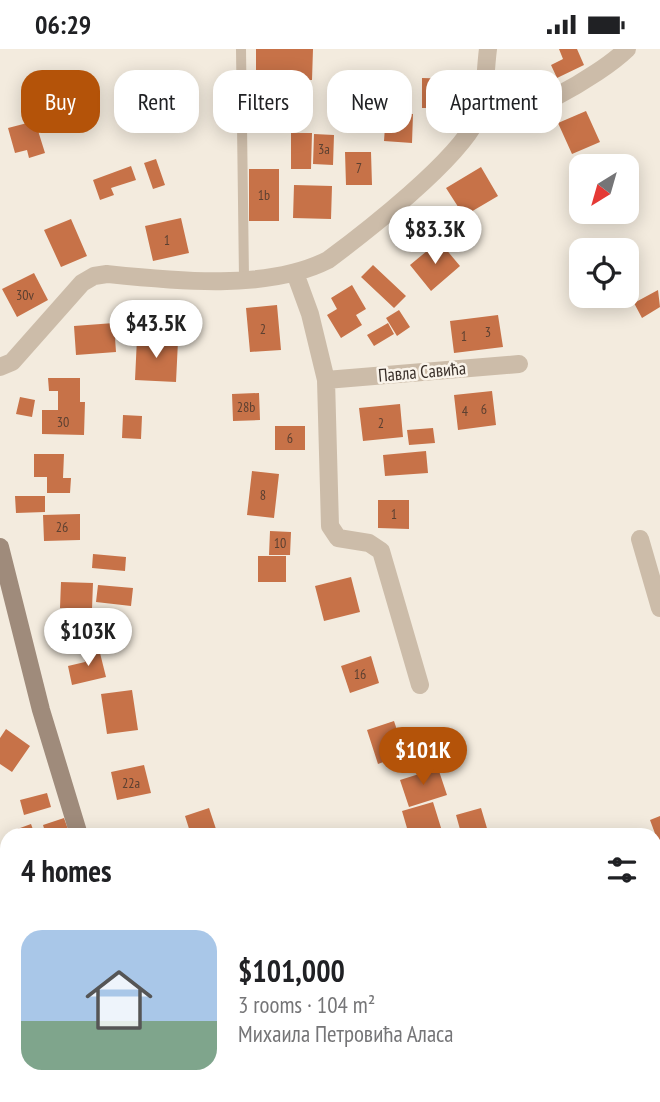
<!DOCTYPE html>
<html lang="en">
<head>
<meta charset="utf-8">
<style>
  :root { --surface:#fff; --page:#f2f2f2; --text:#202124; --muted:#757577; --accent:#b45309 }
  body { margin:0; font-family:"PT Sans Narrow",sans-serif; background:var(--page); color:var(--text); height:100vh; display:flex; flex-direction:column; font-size:26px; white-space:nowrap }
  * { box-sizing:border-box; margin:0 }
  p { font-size:23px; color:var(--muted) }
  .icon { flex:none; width:38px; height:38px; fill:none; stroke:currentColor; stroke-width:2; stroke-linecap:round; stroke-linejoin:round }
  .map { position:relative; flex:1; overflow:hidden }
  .details { position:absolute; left:0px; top:779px; width:662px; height:275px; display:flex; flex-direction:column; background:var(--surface); border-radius:21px 21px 0 0; box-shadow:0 4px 18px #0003 }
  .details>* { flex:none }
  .guide { position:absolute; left:21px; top:21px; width:620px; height:63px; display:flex; gap:14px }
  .needle { width:46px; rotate:217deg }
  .controls { position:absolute; left:569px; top:105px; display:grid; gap:14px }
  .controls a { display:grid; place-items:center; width:70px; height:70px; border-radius:14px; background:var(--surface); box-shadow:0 4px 18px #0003; font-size:35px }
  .price { position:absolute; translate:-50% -60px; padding:0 16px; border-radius:24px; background:#fff; color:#222; font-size:23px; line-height:46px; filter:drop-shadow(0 2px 4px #0008) }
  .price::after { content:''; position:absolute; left:50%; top:42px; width:21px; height:16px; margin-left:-10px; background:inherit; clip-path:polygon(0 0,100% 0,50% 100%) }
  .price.active { background:var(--accent); color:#fff }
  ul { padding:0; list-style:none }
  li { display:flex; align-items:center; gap:21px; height:175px; padding:0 21px }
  li span { display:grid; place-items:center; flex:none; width:196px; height:140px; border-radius:21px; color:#555 }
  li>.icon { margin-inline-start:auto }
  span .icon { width:84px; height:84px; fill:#fffc; stroke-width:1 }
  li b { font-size:30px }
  h2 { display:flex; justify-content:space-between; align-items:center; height:84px; padding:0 21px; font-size:30px }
  .pill { padding:0 24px; border-radius:21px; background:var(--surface); box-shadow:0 4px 18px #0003; font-size:24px; line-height:63px }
  .pill.active { background:var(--accent); color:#fff }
  .status { display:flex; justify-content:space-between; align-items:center; height:49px; padding:0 35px; background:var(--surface); direction:ltr }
  .status svg { height:19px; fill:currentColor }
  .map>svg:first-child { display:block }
  .building { fill:#c77248 }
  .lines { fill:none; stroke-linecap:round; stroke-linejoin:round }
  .lane { stroke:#ccbca9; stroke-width:10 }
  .street { stroke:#ccbca9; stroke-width:18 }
  .secondary { stroke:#9f8b7b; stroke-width:18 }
  .labels { text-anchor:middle; stroke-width:5; stroke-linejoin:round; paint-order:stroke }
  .number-label { font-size:14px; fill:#5c4031 }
  .street-label { font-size:18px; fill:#392f29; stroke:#faf4eb }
</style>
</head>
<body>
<div class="status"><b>06:29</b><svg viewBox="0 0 49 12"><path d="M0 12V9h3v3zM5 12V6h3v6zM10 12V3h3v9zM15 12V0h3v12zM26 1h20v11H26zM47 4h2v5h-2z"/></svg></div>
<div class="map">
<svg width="660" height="1053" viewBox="0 0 660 1053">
  <rect width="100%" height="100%" fill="#f3ebde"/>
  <!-- building -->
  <path class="building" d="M256 0H313L312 31 256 30Z
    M559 0H577L584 16 557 29 551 16 563 10Z
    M422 29 456 30 455 59H422Z
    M304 46 311 62 289 71 282 55Z
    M586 62 600 93 572 105 558 74Z
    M386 63 413 65 412 94 384 92Z
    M35 72 45 104 29 109 27 101 15 104 8 79Z
    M291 84H312L311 120H291Z
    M314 85 334 86 333 116 313 115Z
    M345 103H371L372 136H346Z
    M156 110 165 136 153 140 144 114Z
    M131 117 136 131 111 139 114 146 100 151 93 131Z
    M481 118 498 147 464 167 446 139Z
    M249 120H279V172H249Z
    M294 136 332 137 331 170 293 169Z
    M181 169 189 204 153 212 145 177Z
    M71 170 87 207 61 218 44 181Z
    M439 192 460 217 431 242 410 216Z
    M373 216 406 247 394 259 361 228Z
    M34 224 48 251 17 268 2 240Z
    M352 236 366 260 356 266 362 276 341 289 327 266 337 260 331 249Z
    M658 241 660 258 642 269 634 254Z
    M277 256 281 301 250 303 246 259Z
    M399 261 410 278 397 287 386 269Z
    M498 266 503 298 454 304 450 272Z
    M114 274 116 303 76 306 74 277Z
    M388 274 394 285 374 297 367 286Z
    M137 289 178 292 176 333 135 331Z
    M48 329H80V353H85L84 386 42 385V361H58V342H49Z
    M492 342 496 376 458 381 454 346Z
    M259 344 260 371 233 372 232 345Z
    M20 348 35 351 32 368 16 365Z
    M400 355 403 388 363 392 359 359Z
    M123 366 142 367 141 390 122 389Z
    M275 377H305V401H275Z
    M433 379 435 394 409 396 407 381Z
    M426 402 428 424 385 427 383 406Z
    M34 405H64L63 429H71L70 444H47V428H34Z
    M252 422 279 425 274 469 247 466Z
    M15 447H45V463L16 464Z
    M378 451H409V480L378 479Z
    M80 465V491L44 492 43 466Z
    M270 482 291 483 290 506H269Z
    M93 505 126 508 125 522 92 519Z
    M258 507H286V533H258Z
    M351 528 360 563 324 572 315 537Z
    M61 533 93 534 92 560 60 559Z
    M98 536 133 539 131 557 96 553Z
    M99 600 106 628 72 636 68 617 85 613 83 603Z
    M371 607 379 634 350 644 341 617Z
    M132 641 138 681 107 685 101 645Z
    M394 672 405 705 378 715 367 681Z
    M6 680 30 697 12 723 0 715V689Z
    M144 716 151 744 117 751 111 723Z
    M438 719 447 746 409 758 400 731Z
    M47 744 51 758 24 766 20 751Z
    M433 753 442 782 409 786 402 762Z
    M209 759 218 786H191L185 767Z
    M481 759 489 786 461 784 456 766Z
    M660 767V798L650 771Z
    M64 769 70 786H46L43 776Z
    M31 775 35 786H11L9 783Z
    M4 952 7 956V980L0 985V956Z
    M168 1046H207L196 1053H172Z
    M421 1046H455L456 1050 422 1053Z
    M527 1046H562V1050L528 1053Z
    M620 1046H640L641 1053H622Z"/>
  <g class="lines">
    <!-- lane -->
    <path class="lane" d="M241 0 244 229
      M0 875 7 871
      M0 1012 5 1023
      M30 1046 34 1053"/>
    <!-- street -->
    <path class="street" d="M476 71C514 77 599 27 627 0
      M295 224 310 265 326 331 330 477 338 489 369 494 381 502 420 636
      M0 318 12 313 82 234 94 227 107 225C174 232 267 242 328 211 367 182 457 112 477 70 486 49 485 22 488 0
      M326 331 519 315
      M640 490 660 559
      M654 909H660
      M50 1053 80 1046
      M380 1053 382 1046"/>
    <!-- secondary -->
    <path class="secondary" d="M0 498 41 661 79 786
      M293 1046 313 1053"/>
  </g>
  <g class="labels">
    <!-- number labels -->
    <g class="number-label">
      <text x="324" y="105">3a</text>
      <text x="359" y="124">7</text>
      <text x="264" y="151">1b</text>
      <text x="167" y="196">1</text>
      <text x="25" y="251">30v</text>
      <text x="263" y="285">2</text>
      <text x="488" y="288">3</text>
      <text x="464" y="292">1</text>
      <text x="246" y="363">28b</text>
      <text x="484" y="365">6</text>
      <text x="465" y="367">4</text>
      <text x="63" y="378">30</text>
      <text x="381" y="379">2</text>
      <text x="290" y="394">6</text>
      <text x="263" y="451">8</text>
      <text x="394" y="470">1</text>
      <text x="62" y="483">26</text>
      <text x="280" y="499">10</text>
      <text x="360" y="630">16</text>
      <text x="131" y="739">22a</text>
    </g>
    <!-- street labels -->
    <g class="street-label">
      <text transform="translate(422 323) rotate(-5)" y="6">Павла Савића</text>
    </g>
  </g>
</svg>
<div class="controls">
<a><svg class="needle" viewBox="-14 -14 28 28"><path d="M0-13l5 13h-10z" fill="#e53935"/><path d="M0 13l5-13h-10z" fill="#757577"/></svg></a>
<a><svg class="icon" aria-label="locate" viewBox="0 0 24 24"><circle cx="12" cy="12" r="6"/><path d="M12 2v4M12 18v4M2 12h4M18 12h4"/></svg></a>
</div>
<b class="price" style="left:435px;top:217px">$83.3K</b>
<b class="price" style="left:156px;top:311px">$43.5K</b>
<b class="price" style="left:88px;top:619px">$103K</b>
<b class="price active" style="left:423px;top:738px">$101K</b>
<div class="guide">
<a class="pill active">Buy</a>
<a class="pill">Rent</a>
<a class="pill">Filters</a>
<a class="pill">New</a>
<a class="pill">Apartment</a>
</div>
<section class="details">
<h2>4 homes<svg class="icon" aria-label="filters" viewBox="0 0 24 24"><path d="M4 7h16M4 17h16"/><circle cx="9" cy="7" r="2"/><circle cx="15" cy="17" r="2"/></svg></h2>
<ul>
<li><span style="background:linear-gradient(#a9c7e8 65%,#7fa58c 0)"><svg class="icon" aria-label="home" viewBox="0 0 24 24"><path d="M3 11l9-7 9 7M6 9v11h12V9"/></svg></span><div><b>$101,000</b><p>3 rooms · 104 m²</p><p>Михаила Петровића Аласа</p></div></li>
</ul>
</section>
</div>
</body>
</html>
